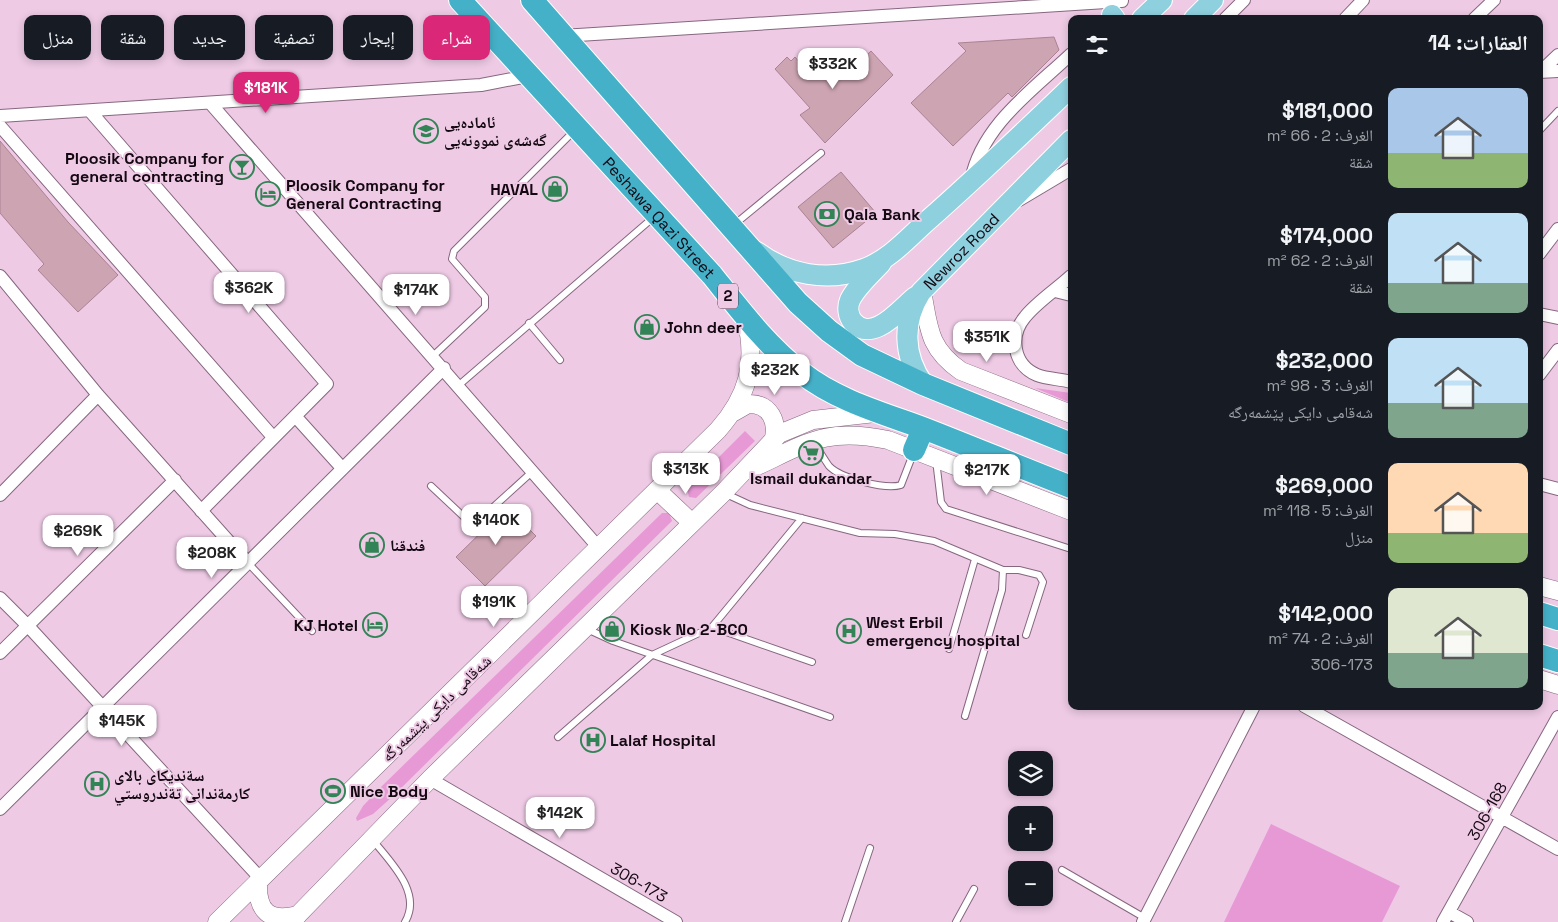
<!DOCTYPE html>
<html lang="ar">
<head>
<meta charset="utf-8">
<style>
  :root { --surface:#171b24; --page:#242831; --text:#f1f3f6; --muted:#9ea1a6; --accent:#db2777 }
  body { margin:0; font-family:"Space Grotesk","Noto Naskh Arabic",sans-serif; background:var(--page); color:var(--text); direction:rtl; height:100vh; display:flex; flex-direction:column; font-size:19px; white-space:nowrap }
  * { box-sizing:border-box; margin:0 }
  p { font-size:16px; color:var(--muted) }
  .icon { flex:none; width:28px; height:28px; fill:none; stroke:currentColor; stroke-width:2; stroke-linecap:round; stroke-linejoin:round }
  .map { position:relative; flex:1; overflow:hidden; direction:ltr }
  .drawer { position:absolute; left:1068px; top:15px; width:475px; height:695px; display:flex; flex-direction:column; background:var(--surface); border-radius:10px; box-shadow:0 2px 8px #0003; direction:rtl }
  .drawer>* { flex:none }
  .banner { position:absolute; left:15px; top:15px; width:475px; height:45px; direction:rtl; display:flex; gap:10px }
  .controls { position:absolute; left:1008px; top:751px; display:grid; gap:10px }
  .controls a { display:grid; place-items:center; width:45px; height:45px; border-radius:10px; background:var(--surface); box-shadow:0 2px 8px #0003; font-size:25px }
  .price { position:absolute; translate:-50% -42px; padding:0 11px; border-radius:10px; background:#fff; color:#222; font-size:16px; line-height:32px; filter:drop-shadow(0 1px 2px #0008) }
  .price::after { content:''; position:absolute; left:50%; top:30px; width:15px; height:11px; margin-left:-8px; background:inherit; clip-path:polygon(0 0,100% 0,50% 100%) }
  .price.selected { background:var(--accent); color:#fff }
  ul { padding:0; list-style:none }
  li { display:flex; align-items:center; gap:15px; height:125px; padding:0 15px }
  li span { display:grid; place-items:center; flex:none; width:140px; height:100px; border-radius:10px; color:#555 }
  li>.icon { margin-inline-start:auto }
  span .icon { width:60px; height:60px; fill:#fffc; stroke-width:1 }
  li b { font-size:21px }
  h2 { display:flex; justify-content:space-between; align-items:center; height:60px; padding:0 15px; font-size:21px }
  .chip { padding:0 18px; border-radius:10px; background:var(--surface); box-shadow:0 2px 8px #0003; font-size:18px; line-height:45px }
  .chip.selected { background:var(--accent); color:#fff }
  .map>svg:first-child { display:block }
  .green { fill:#e799d5 }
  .building { fill:#cda4b2; stroke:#aa8291 }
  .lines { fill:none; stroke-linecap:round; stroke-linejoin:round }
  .lane-casing { stroke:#86677f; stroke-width:8 }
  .street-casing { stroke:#86677f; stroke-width:14 }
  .secondary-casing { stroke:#86677f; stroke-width:19 }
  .primary-casing { stroke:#fff; stroke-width:22 }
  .highway-casing { stroke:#fff; stroke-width:24 }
  .lane { stroke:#fff; stroke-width:6 }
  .street { stroke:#fff; stroke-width:12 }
  .secondary { stroke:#fff; stroke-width:18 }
  .primary { stroke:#8fd0df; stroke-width:20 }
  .highway { stroke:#45b1c9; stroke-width:22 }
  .labels { text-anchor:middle; stroke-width:4; stroke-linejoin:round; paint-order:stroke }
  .shield { fill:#eecae5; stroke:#554251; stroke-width:1 }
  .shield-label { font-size:15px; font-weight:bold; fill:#140811 }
  .poi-label { font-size:16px; font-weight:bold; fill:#140811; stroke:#eecae5; text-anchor:start }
  .street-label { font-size:16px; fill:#140811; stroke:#eecae5 }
</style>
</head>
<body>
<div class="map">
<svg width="1558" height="922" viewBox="0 0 1558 922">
  <rect width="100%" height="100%" fill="#eecae5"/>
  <!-- green -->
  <path class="green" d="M1035 388 1071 393V403Z
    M745 431 755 441 696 498 689 497 687 489Z
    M662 513H669L672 521 392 797 373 814 357 821 356 818 363 806 382 786Z
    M1271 824 1400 886 1382 922H1224Z"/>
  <!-- building -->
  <path class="building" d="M1054 37 1059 50 1012 97 1008 93 953 146 911 103 966 51 958 43Z
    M871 51 893 75 825 143 800 115 810 108 775 69 787 57 791 61 795 57 800 63H843L844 77Z
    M0 141 68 222 118 275 78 312 38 270 44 264 0 213Z
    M841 172 876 213 833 248 798 207Z
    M507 507 536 536 485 586 456 557Z"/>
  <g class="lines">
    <defs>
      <path id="lane" d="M1539 131 1558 111
        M735 224 821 153
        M529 323 560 360
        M433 356 485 307V297L452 259 454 251 574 131
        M459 385 655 216
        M814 443C819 450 824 459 829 466 840 478 886 490 901 485L913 454
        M936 460 941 502 946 509 1071 549
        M431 486 464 517 479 520 533 471
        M724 493 750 505 860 533 895 534 934 541 1003 570 1002 590 965 716
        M248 563 312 631
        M1003 570H1019L1039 575 1043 582 1026 635
        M712 627 802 518
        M587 629 613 641 830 717
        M949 649 975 559
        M558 737 652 655 712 627 812 662
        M372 839C389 861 423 892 405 922
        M1062 870 1145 918
        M845 922 870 848
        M956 922 974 889"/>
      <path id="street" d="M1225 19 1244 0
        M1345 19 1363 0
        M1474 19 1494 0
        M562 36 1122 1
        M1539 72 1558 71
        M1539 73 1558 55
        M211 104 599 548
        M90 111 327 384 201 511
        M0 116 481 85 528 76
        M0 126 273 437
        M971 180C982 125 1032 91 1071 54
        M1019 200 1071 169
        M1539 254 1558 229
        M0 276 98 395 248 563
        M1071 276C1057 289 1037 302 1025 317 1009 336 1013 365 1037 375 1047 379 1061 379 1071 382
        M1055 291 1071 295
        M1539 314 1558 318
        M1539 375 1558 350
        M296 417 342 468
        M1539 484 1558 489
        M0 495 98 395
        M0 598 28 626 261 879
        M0 653 175 480
        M1304 706 1558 849
        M430 779 676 922
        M0 809 444 368
        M1449 912 1467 922
        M1143 922 1254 706
        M1443 922 1558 717"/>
      <path id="secondary" d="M922 291C929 328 928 348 961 371L1071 414
        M734 412 748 404C770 403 779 422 773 441
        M753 468C807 443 826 427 888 440L1071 511
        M658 491 692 523
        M1539 586 1558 591
        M1539 679 1558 685
        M258 882C257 912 269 922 298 915
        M217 922 718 430C748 396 757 363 746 319
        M291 922 430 779 723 493 779 434 813 420 875 413"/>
      <g id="primary">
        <path d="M1112 15 1115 19"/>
        <path d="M1142 19 1162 0"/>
        <path d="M1194 19 1213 0"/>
        <path d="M757 252C788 275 827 282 864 269 889 260 908 238 927 221 976 178 1024 132 1071 87"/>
        <path d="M881 263C871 274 856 287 850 300 847 307 848 316 853 322 873 344 900 309 915 297"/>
        <path id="s1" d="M923 384C903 355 902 322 921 292L1071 140"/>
      </g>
      <g id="highway">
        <path id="s2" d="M460 0 712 275C740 310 766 345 802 373 836 400 882 413 923 428 972 447 1022 468 1071 487"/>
        <path d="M532 0 798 303 829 331 862 355 923 384 1071 444"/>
        <path d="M914 450 923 429"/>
        <path d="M1539 613 1558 619"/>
        <path d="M1539 655 1558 661"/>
      </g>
    </defs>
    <!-- lane casing -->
    <use href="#lane" class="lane-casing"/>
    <!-- street casing -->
    <use href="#street" class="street-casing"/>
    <!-- secondary casing -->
    <use href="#secondary" class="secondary-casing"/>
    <!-- primary casing -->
    <use href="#primary" class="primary-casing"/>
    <!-- highway casing -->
    <use href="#highway" class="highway-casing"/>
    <!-- lane -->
    <use href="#lane" class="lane"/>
    <!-- street -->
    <use href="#street" class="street"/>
    <!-- secondary -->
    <use href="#secondary" class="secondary"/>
    <!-- primary -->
    <use href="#primary" class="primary"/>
    <!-- highway -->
    <use href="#highway" class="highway"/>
  </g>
  <!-- icons -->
  <defs>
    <symbol id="school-ring" viewBox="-11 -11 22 22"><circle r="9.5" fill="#eecae5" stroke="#328456" stroke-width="1.5"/><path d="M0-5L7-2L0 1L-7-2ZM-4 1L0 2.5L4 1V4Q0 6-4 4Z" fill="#328456"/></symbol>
    <symbol id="bar-ring" viewBox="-11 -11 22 22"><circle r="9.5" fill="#eecae5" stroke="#328456" stroke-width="1.5"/><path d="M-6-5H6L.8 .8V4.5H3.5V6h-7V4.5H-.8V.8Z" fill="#328456"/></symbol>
    <symbol id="shop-ring" viewBox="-11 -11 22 22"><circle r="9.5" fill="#eecae5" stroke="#328456" stroke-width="1.5"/><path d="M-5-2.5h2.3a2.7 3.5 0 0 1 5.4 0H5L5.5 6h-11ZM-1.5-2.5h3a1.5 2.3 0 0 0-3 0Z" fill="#328456"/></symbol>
    <symbol id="hotel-ring" viewBox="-11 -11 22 22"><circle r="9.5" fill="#eecae5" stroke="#328456" stroke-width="1.5"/><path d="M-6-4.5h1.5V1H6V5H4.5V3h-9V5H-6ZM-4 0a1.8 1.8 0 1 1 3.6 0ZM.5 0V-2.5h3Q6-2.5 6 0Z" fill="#328456"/></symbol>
    <symbol id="bank-ring" viewBox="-11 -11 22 22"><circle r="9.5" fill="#eecae5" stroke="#328456" stroke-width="1.5"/><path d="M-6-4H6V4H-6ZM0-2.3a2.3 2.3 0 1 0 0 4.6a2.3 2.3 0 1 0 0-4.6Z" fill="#328456"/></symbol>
    <symbol id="supermarket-ring" viewBox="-11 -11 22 22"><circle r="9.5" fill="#eecae5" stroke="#328456" stroke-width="1.5"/><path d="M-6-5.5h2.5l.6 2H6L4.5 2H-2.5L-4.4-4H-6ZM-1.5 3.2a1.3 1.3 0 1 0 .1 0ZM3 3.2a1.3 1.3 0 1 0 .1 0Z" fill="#328456"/></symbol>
    <symbol id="hospital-ring" viewBox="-11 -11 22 22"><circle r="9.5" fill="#eecae5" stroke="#328456" stroke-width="1.5"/><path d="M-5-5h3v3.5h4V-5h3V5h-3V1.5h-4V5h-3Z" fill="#328456"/></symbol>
    <symbol id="stadium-ring" viewBox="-11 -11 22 22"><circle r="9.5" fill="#eecae5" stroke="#328456" stroke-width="1.5"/><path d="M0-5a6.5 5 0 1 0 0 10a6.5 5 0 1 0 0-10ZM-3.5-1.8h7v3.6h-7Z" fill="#328456"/></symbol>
  </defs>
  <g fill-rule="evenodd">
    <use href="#school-ring" x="412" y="117" width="28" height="28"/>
    <use href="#bar-ring" x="228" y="153" width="28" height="28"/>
    <use href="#shop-ring" x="541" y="175" width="28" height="28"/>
    <use href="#hotel-ring" x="254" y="180" width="28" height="28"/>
    <use href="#bank-ring" x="813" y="200" width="28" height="28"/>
    <use href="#shop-ring" x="633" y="313" width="28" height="28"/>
    <use href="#supermarket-ring" x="797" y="439" width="28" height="28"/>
    <use href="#shop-ring" x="358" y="531" width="28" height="28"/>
    <use href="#hotel-ring" x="361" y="611" width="28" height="28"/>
    <use href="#shop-ring" x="598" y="615" width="28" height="28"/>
    <use href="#hospital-ring" x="835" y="617" width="28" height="28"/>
    <use href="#hospital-ring" x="579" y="726" width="28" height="28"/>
    <use href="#hospital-ring" x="83" y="770" width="28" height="28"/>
    <use href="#stadium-ring" x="319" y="777" width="28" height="28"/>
  </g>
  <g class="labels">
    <!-- shield labels -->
    <rect class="shield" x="718" y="283.5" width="20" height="25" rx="4"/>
    <g class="shield-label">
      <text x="728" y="301">2</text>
    </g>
    <!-- poi labels -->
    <g class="poi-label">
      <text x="444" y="128">ئامادەیی<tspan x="444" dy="18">گەشەی نموونەیی</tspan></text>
      <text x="224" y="164" text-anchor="end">Ploosik Company for<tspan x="224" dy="18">general contracting</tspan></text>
      <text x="286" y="191">Ploosik Company for<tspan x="286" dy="18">General Contracting</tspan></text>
      <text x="538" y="195" text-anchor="end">HAVAL</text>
      <text x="844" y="220">Qala Bank</text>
      <text x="664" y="333">John deer</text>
      <text x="811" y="484" text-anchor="middle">Ismail dukandar</text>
      <text x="390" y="551">فندقنا</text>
      <text x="866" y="628">West Erbil<tspan x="866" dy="18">emergency hospital</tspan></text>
      <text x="358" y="631" text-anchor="end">KJ Hotel</text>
      <text x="630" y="635">Kiosk No 2-BC0</text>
      <text x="610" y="746">Lalaf Hospital</text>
      <text x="114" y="781">سةنديكاى بالاى<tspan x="114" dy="18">كارمةندانى تةندروستي</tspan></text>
      <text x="350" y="797">Nice Body</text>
    </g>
    <!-- street labels -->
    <g class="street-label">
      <text dy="6" stroke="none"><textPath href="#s2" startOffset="295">Peshawa Qazi Street</textPath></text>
      <text dy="6" stroke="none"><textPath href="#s1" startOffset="155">Newroz Road</textPath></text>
      <text transform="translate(436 708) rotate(-44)" y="6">شەقامی دایکی پێشمەرگە</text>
      <text transform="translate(1487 811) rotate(-61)" y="6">306-168</text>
      <text transform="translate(639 882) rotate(30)" y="6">306-173</text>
    </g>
  </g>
</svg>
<div class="controls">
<a><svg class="icon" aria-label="layers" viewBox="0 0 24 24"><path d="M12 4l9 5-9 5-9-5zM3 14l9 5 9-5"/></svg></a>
<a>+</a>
<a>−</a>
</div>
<b class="price" style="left:833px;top:90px">$332K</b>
<b class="price selected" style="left:266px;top:114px">$181K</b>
<b class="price" style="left:249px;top:314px">$362K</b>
<b class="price" style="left:416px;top:316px">$174K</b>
<b class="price" style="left:987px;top:363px">$351K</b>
<b class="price" style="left:775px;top:396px">$232K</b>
<b class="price" style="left:686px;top:495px">$313K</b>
<b class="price" style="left:987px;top:496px">$217K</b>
<b class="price" style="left:496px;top:546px">$140K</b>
<b class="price" style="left:78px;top:557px">$269K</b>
<b class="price" style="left:212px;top:579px">$208K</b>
<b class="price" style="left:494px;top:628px">$191K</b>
<b class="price" style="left:122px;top:747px">$145K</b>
<b class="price" style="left:560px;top:839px">$142K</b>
<div class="banner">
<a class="chip selected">شراء</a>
<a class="chip">إيجار</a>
<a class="chip">تصفية</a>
<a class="chip">جديد</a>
<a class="chip">شقة</a>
<a class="chip">منزل</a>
</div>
<section class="drawer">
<h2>العقارات: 14<svg class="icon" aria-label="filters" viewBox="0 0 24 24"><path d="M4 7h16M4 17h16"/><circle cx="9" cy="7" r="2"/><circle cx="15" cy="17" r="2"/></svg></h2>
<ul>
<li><span style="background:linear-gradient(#a9c7e8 65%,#8fb573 0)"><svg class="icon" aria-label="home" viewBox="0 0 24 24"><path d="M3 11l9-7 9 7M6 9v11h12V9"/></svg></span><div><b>$181,000</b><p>الغرف: 2 · 66 m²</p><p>شقة</p></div></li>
<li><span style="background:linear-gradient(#bfe0f5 70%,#7fa58c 0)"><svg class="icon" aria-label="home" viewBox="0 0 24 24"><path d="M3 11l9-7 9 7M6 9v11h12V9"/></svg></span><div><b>$174,000</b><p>الغرف: 2 · 62 m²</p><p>شقة</p></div></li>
<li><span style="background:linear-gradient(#bfe0f5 65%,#7fa58c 0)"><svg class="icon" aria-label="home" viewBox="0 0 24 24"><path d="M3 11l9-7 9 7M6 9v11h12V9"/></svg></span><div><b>$232,000</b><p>الغرف: 3 · 98 m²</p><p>شەقامی دایکی پێشمەرگە</p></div></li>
<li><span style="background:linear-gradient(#ffd9b3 70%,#8fb573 0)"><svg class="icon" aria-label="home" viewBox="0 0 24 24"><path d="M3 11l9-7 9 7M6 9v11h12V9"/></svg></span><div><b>$269,000</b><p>الغرف: 5 · 118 m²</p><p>منزل</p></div></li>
<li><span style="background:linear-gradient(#dfe7d0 65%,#7fa58c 0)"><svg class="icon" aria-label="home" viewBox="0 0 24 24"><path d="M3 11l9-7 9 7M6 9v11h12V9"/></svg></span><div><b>$142,000</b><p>الغرف: 2 · 74 m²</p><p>306-173</p></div></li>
</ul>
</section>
</div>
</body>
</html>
